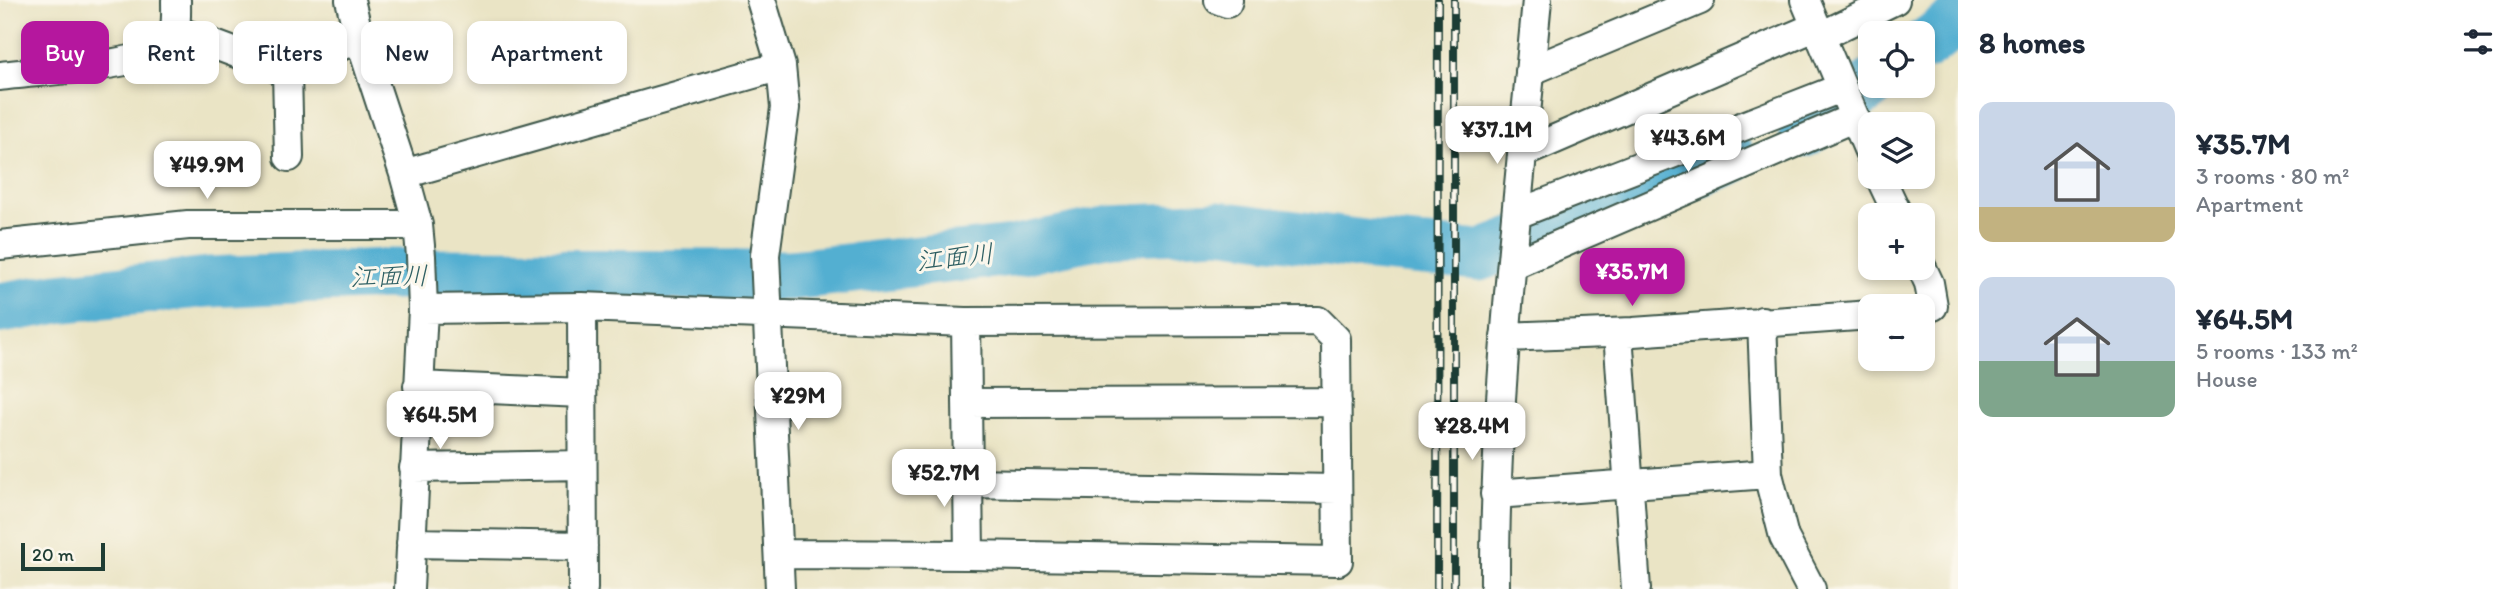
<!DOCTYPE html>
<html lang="en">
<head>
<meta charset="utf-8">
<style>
  :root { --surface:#fff; --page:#f6f6f7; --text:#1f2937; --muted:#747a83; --accent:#b5179e }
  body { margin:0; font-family:Itim,"Klee One",sans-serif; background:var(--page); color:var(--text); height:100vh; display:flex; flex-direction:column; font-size:26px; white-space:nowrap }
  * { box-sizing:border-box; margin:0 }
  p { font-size:23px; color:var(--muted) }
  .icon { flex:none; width:38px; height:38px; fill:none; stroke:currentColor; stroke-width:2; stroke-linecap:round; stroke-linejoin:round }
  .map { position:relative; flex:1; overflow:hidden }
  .panel { display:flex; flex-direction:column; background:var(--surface); width:560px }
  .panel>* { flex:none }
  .banner { position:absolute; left:21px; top:21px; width:665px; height:63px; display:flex; gap:14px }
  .buttons { position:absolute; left:1858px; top:21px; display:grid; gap:14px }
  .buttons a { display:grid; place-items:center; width:77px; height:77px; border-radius:14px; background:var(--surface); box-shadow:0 4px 10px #0003; font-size:35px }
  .scale { position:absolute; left:21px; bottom:18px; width:84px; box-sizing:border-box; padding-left:7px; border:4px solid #1f3d34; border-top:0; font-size:19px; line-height:24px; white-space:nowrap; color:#1f3d34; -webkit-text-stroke:5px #fbf7ec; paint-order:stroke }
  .price { position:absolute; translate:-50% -60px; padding:0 16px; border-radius:14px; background:#fff; color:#222; font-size:23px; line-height:46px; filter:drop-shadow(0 2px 4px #0008) }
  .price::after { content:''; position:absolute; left:50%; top:42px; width:21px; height:16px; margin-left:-10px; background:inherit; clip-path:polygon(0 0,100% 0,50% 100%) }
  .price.on { background:var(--accent); color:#fff }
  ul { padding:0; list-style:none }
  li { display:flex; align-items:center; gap:21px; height:175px; padding:0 21px }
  li span { display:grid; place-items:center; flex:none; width:196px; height:140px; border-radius:14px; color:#555 }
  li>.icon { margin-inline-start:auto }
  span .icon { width:84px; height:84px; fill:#fffc; stroke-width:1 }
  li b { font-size:30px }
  h2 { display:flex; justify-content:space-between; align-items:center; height:84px; padding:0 21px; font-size:30px }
  .pill { padding:0 24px; border-radius:14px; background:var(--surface); box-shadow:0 4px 10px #0003; font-size:24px; line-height:63px }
  .pill.on { background:var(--accent); color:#fff }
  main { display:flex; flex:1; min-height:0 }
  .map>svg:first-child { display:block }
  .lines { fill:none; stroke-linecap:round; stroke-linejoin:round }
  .river { stroke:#52afd1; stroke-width:51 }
  .minor-casing { stroke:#3d564a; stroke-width:32 }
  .minor { stroke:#fff; stroke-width:28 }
  .rail-casing { stroke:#1f3d34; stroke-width:8 }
  .rail { stroke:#fbf7ec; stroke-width:5; stroke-dasharray:16; stroke-linecap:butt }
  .labels { text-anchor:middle; stroke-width:6; stroke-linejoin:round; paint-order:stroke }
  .water-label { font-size:26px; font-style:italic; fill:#2e5f63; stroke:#fbf7ec }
</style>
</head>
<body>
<main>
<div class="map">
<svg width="1958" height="589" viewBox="0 0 1958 589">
  <rect width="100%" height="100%" fill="#fbf7ec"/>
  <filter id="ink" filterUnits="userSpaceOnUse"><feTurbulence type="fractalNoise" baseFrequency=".0143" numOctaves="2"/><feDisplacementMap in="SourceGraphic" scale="14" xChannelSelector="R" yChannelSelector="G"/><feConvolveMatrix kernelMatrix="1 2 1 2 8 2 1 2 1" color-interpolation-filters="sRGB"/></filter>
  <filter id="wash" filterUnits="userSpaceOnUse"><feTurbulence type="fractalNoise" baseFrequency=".00686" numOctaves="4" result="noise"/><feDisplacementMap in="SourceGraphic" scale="28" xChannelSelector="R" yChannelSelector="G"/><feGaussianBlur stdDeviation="1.57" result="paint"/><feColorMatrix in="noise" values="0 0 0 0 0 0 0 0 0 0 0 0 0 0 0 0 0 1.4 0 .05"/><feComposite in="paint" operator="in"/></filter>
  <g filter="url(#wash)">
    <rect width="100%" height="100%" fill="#eae4c5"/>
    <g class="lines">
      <!-- river -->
      <path class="river" d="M1923 46 1958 21
        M1804 132 1871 85
        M0 308 58 298 209 282 387 274 790 275 1012 251 1111 231 1219 226 1372 246 1479 256 1731 159"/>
    </g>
  </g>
  <g filter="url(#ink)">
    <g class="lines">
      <defs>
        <path id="minor" d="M350 0 359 37
          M1219 0 1227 3 1228 0
          M1805 0 1871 156
          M175 30 287 72 359 37 404 174 418 225 421 256 423 309 409 589
          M1821 36 1895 0
          M1530 71 1700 0
          M287 72 289 157
          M0 76C34 71 143 67 165 46 178 35 176 16 176 0
          M1523 153 1817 26
          M404 174 781 66 761 0
          M1880 177 1898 215
          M1517 214 1841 88
          M0 245 188 225H418
          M1512 265 1853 118
          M1922 268 1929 283 1933 306
          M582 307 583 589
          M423 309 582 307 966 322 1318 321 1336 339 1338 561 969 555
          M1762 321 1768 474 1784 537 1811 589
          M1618 333 1636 589
          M1505 337 1633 332 1871 315
          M418 386 582 393
          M967 403 1337 402
          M414 468 582 465
          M968 483 1337 489
          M1495 494 1768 474
          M411 543 583 546
          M779 554 969 555 966 322
          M780 589 765 255 785 108 781 66
          M1495 589C1494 392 1519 196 1537 0"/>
      </defs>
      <!-- minor casing -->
      <use href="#minor" class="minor-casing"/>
      <!-- minor -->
      <use href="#minor" class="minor"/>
      <defs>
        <path id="rail" d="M1437 589 1438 0
          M1454 589V0"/>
      </defs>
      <!-- rail casing -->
      <use href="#rail" class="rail-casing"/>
      <!-- rail -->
      <use href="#rail" class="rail"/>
    </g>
  </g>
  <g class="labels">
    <!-- water labels -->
    <g class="water-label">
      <text transform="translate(955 257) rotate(-6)" y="9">江面川</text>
      <text transform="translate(389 276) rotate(-1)" y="9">江面川</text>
    </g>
  </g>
</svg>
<div class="buttons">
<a><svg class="icon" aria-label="locate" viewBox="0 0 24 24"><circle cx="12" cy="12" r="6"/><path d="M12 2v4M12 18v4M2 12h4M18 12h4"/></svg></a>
<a><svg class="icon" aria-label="layers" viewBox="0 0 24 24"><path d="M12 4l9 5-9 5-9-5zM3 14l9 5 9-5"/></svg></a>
<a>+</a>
<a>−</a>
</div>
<div class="scale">20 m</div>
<b class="price" style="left:1497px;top:166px">¥37.1M</b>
<b class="price" style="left:1688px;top:174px">¥43.6M</b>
<b class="price" style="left:207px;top:201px">¥49.9M</b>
<b class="price on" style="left:1632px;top:308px">¥35.7M</b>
<b class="price" style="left:798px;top:432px">¥29M</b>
<b class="price" style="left:440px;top:451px">¥64.5M</b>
<b class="price" style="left:1472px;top:462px">¥28.4M</b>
<b class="price" style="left:944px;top:509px">¥52.7M</b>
<div class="banner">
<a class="pill on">Buy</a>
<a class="pill">Rent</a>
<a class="pill">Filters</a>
<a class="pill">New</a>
<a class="pill">Apartment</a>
</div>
</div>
<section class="panel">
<h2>8 homes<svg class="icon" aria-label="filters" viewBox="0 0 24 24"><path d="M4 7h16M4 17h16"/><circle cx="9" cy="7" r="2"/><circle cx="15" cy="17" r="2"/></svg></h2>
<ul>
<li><span style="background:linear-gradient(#c9d6e8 75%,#c2b280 0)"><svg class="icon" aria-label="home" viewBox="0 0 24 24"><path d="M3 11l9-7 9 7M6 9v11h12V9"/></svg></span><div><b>¥35.7M</b><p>3 rooms · 80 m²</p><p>Apartment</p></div></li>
<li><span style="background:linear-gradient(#c9d6e8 60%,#7fa58c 0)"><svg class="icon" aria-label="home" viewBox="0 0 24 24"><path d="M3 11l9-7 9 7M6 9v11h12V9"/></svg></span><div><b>¥64.5M</b><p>5 rooms · 133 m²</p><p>House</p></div></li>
</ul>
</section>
</main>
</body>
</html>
